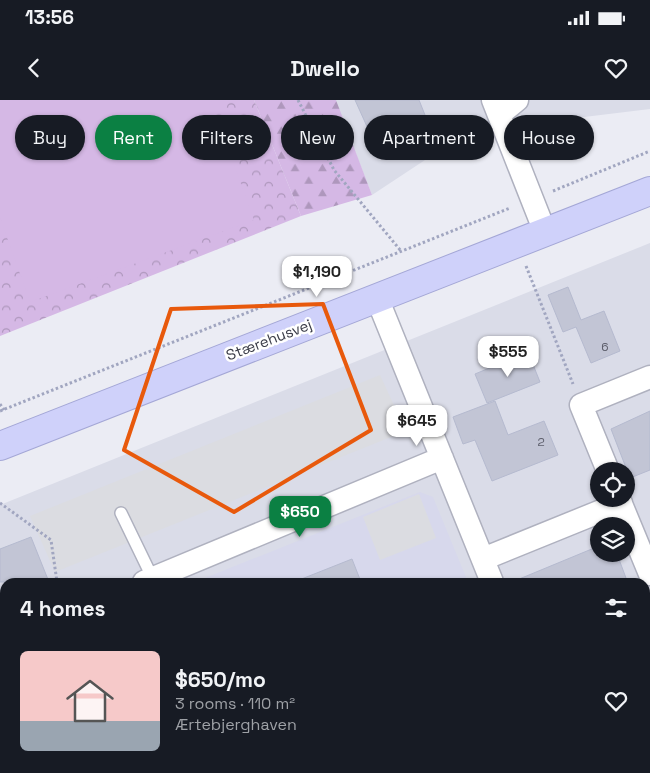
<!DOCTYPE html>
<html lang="en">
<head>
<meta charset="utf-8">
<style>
  :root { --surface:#171b24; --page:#242831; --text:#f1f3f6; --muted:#9ea1a6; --line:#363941; --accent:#0b8043 }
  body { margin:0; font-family:"Space Grotesk",sans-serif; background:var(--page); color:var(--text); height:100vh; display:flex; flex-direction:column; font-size:19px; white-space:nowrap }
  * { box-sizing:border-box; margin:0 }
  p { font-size:16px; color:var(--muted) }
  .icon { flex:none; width:28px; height:28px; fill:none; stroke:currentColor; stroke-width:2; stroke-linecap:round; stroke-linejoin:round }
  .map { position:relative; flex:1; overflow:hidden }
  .sheet { position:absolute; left:0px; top:478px; width:650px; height:196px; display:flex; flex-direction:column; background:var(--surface); border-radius:15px 15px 0 0; box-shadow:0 1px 4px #0004 }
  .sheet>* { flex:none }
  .top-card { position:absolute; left:15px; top:15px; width:620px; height:45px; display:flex; gap:10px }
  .controls { position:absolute; left:590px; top:362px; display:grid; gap:10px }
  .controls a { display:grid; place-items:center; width:45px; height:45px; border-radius:50%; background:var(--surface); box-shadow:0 1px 4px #0004; font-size:25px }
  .price { position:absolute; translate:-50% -42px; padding:0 11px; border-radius:10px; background:#fff; color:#222; font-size:16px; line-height:32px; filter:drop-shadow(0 1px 2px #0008) }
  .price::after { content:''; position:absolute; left:50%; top:30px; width:15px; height:11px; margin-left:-8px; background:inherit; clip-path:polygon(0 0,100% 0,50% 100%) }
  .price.active { background:var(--accent); color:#fff }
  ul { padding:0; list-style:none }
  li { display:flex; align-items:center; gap:15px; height:125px; padding:0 20px }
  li+li { border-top:1px solid var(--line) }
  li span { display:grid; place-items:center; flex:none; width:140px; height:100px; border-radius:8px; color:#555 }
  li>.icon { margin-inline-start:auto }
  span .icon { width:60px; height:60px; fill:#fffc; stroke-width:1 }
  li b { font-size:21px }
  h2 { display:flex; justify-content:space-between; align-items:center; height:60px; padding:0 20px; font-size:21px }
  .tag { padding:0 18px; border-radius:22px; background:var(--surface); box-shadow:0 1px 4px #0004; font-size:18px; line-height:45px }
  .tag.active { background:var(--accent); color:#fff }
  .status { display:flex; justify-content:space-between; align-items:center; height:35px; padding:0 25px; background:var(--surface); direction:ltr }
  .status svg { height:14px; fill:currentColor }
  header { display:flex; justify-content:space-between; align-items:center; height:65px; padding:0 20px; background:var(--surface); font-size:22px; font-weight:700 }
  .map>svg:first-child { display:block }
  .residential { fill:#dadce8; fill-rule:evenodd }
  .education { fill:#d7d8ec }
  .forest { fill:url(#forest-firs) }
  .park { fill:url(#park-crowns) }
  .garden { fill:#d5b8e5 }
  .parking { fill:#dbdce1 }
  .building { fill:#c2c5d5; stroke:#b5bacf }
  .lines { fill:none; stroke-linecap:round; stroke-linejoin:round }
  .lane-casing { stroke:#afb1bf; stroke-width:14 }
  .street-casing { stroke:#afb1bf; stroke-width:25 }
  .secondary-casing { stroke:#a4a7d6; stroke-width:30 }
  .path { stroke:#a1a6c0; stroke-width:3; stroke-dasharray:2.5 2.5; stroke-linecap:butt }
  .lane { stroke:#fff; stroke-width:11 }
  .street { stroke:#fff; stroke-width:22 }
  .secondary { stroke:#cfd1fa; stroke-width:28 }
  .marked { fill:none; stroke:#e8590c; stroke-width:4; stroke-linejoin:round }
  .labels { text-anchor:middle; stroke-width:5; stroke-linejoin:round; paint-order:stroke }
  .number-label { font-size:12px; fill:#5c5e6b }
  .street-label { font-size:15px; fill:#3a3c48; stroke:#fff }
</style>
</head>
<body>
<div class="status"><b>13:56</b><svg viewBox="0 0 49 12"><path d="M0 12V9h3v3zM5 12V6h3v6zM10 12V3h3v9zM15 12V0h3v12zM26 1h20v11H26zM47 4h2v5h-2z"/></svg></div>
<header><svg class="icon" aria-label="back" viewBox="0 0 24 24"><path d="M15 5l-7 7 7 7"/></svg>Dwello<svg class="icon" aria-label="heart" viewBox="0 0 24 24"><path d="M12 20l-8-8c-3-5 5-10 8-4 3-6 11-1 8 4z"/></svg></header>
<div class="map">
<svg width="650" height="673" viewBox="0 0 650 673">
  <defs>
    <pattern id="forest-firs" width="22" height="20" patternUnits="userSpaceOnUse" patternTransform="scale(1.25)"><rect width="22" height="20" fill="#d5b8e5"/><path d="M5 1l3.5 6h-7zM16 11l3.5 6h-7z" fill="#ae97bc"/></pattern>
    <pattern id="park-crowns" width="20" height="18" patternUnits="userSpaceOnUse" patternTransform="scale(1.25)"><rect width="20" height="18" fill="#d5b8e5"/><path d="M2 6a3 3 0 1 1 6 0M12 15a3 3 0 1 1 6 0" fill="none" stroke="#ae97bc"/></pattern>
  </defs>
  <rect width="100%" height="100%" fill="#ebecf4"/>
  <!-- residential -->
  <path class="residential" d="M335 0H650V9L469 31 372 95Z
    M650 143V673H0V405ZM599 371H626V399H599ZM599 426H626V454H599ZM5 482H645V669H5Z"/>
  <!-- education -->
  <path class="education" d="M420 392 433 397 468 482H195Z
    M212 669H303L301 673H213Z"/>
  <!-- forest -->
  <path class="forest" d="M254 0H336L372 95 301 116Z"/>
  <!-- park -->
  <path class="park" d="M0 0H254L301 116 0 236Z"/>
  <!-- garden -->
  <path class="garden" d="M0 0H211L254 120 30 202 0 118Z"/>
  <!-- parking -->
  <path class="parking" d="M380 275 406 331 55 472 30 416Z
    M419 394 436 438 380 460 363 417Z"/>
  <!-- building -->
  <path class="building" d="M355 0H419L427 20 374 42Z
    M568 187 581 220 604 211 620 251 591 263 576 227 563 232 548 195Z
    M528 252 540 282 487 303 475 274Z
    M495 301 508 335 544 321 558 355 492 381 475 340 463 344 453 317Z
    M650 311V370L630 378 611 329Z
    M31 437 49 482H0V449Z
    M599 446V454H617L626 478 616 482H512Z
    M352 459 361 482H294Z"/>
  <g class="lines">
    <defs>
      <path id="lane" d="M121 413 153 479
        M0 532 5 530
        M126 669 128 673
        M98 673 101 669"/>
      <path id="street" d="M493 0 545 132
        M499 15 517 0
        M377 198 492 482
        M608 371 581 305 650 277
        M619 399 650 474
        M483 459 621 403
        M144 482 442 358
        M0 651 5 642
        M566 669 568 673"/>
      <path id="secondary" d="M0 346 650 91"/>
    </defs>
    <!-- lane casing -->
    <use href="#lane" class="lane-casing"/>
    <!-- street casing -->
    <use href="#street" class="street-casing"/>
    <!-- secondary casing -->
    <use href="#secondary" class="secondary-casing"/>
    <!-- path -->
    <path class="path" d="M298 0 334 70 401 151
      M553 91 650 51
      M526 166 573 284
      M0 304 4 310
      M0 311 510 108
      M0 403 51 440 57 482"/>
    <!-- lane -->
    <use href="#lane" class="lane"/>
    <!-- street -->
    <use href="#street" class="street"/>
    <!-- secondary -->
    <use href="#secondary" class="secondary"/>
  </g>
  <!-- marked area -->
  <path class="marked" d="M323 204 371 330 234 412 124 350 171 209Z"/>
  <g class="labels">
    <!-- number labels -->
    <g class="number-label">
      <text x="605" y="251">6</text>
      <text x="541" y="346">2</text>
    </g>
    <!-- street labels -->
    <g class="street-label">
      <text transform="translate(269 240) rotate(-21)" y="5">Stærehusvej</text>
    </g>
  </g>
</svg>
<div class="controls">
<a><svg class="icon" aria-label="locate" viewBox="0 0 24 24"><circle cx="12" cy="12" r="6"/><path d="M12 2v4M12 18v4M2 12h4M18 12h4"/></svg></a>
<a><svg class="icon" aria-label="layers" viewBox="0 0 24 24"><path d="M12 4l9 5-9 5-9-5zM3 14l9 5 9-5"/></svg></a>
</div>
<b class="price" style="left:317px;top:198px">$1,190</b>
<b class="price" style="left:508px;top:278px">$555</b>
<b class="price" style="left:417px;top:347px">$645</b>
<b class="price active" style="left:300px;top:438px">$650</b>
<div class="top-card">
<a class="tag">Buy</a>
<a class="tag active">Rent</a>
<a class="tag">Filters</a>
<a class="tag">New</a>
<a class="tag">Apartment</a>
<a class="tag">House</a>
</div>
<section class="sheet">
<h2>4 homes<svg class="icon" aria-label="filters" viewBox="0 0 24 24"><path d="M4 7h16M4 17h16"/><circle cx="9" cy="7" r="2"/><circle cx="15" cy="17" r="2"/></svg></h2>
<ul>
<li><span style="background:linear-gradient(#f6c9c9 70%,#9aa5b1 0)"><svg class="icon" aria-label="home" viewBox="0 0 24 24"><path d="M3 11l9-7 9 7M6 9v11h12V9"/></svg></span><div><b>$650/mo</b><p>3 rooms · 110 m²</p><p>Ærtebjerghaven</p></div><svg class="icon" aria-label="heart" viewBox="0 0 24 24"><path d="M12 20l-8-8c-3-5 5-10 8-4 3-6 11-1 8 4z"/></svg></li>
</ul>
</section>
</div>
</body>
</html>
